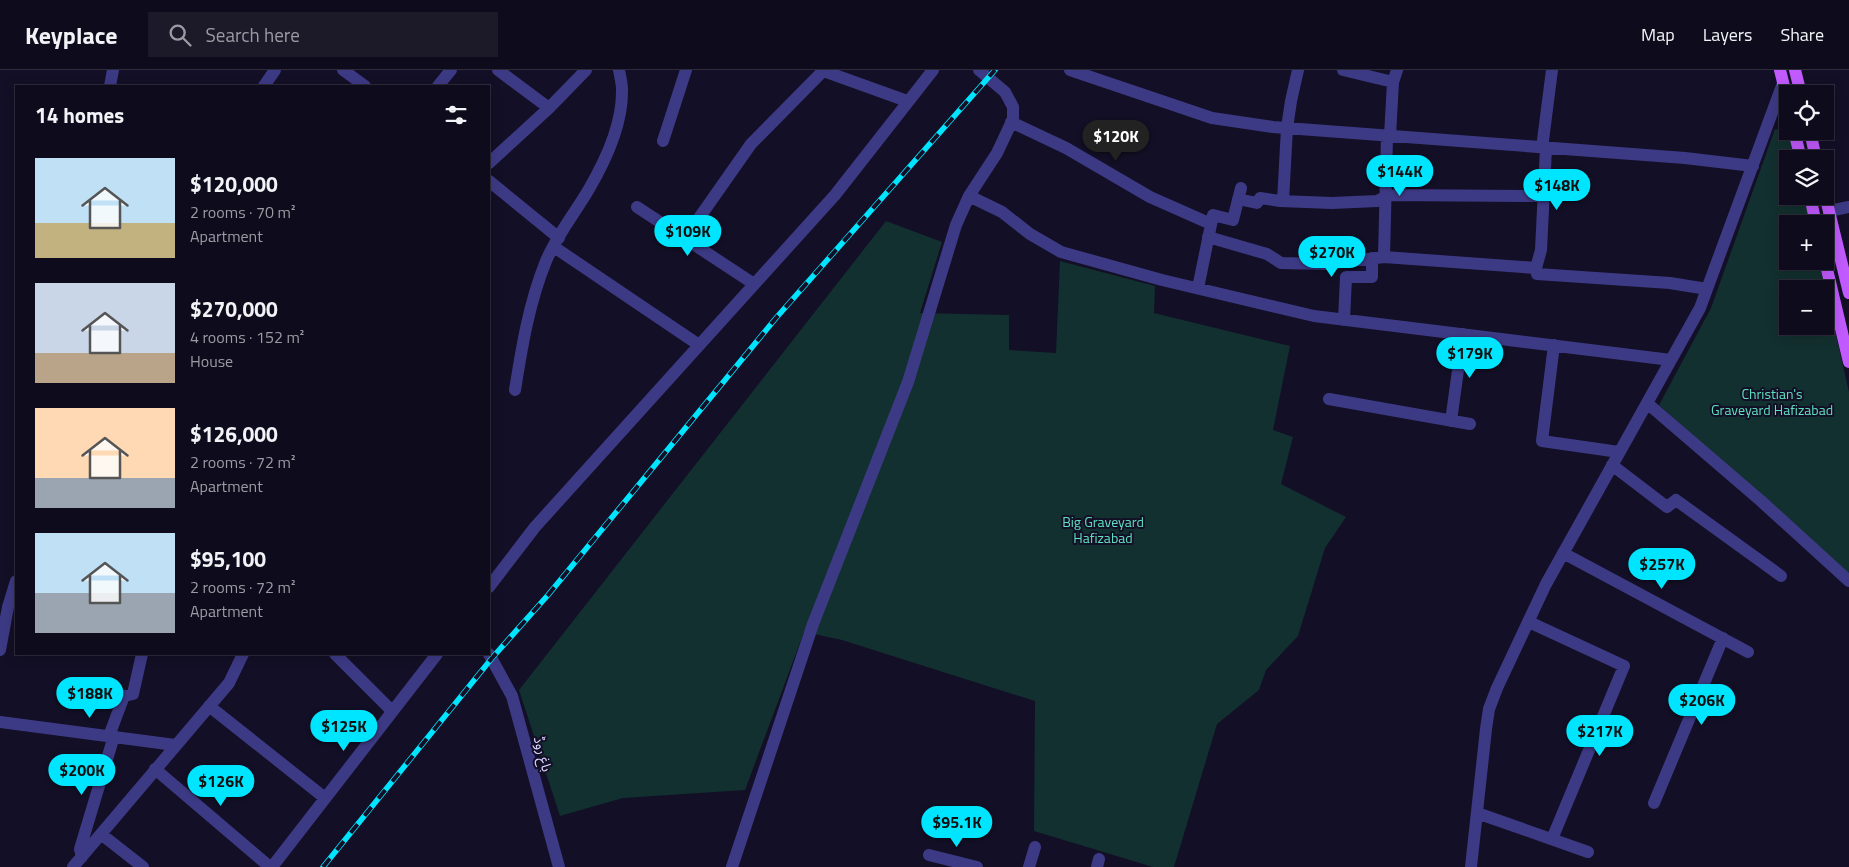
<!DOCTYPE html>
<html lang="en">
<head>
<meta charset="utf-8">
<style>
  :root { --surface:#0e0b1c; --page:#1c1929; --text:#f1f3f6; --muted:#9b9ba3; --line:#2e2b3b; --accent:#00e5ff }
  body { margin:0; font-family:"Titillium Web","Noto Sans Arabic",sans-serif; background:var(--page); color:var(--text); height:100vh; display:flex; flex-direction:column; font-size:19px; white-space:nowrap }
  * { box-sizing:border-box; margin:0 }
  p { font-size:16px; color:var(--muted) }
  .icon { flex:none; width:28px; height:28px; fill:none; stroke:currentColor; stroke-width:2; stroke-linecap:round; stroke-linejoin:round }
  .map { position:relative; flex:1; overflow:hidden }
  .details { position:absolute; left:15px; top:15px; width:475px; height:570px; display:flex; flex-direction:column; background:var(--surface); border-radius:0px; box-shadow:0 2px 12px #0003,0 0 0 1px var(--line) }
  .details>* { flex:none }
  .fabs { position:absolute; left:1779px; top:15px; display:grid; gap:10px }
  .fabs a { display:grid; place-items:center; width:55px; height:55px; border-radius:0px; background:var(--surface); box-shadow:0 2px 12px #0003,0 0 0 1px var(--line); font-size:25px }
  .price { position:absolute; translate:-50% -42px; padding:0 11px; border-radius:18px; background:var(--accent); color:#111; font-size:16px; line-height:32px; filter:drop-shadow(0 1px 2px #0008) }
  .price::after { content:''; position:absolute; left:50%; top:30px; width:15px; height:11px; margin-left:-8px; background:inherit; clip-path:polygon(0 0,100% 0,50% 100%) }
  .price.active { background:#222; color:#fff }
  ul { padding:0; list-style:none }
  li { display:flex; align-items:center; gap:15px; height:125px; padding:0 20px }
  li span { display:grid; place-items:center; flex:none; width:140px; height:100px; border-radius:0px; color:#555 }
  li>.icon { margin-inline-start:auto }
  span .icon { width:60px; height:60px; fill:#fffc; stroke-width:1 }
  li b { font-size:21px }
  h2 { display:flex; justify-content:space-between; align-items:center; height:60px; padding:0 20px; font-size:21px }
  header { display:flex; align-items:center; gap:30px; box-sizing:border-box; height:70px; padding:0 25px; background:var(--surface); border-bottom:1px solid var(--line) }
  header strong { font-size:24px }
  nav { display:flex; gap:28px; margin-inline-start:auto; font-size:18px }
  .search { width:350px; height:45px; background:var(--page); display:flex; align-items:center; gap:12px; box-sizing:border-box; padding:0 18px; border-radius:0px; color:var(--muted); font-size:19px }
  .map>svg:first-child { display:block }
  .green { fill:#12302f; fill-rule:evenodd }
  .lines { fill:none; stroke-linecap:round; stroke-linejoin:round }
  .minor { stroke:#3d3a85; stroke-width:12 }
  .major { stroke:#c25bff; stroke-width:12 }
  .rail-casing { stroke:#00e5ff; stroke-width:5.5 }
  .rail { stroke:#130f26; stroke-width:4; stroke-dasharray:11; stroke-linecap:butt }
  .labels { text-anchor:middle; stroke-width:4; stroke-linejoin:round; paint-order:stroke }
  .park-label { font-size:14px; fill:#5fe0c0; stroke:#130f26 }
  .street-label { font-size:14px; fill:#d9d4ff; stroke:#130f26 }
</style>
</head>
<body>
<header>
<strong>Keyplace</strong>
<div class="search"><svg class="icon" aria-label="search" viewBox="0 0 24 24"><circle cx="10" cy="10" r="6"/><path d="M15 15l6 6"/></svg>Search here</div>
<nav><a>Map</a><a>Layers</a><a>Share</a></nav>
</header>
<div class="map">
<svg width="1849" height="797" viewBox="0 0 1849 797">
  <rect width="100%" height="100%" fill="#130f26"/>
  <!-- green -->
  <path class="green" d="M1775 59 1790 61 1796 89H1788V126H1804L1811 154H1788V191H1819L1849 322V504L1659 335 1711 238ZM1788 219H1825V256H1788Z
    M886 151 942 172 920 243 1009 245V280L1056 283 1060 191 1155 216 1154 243 1290 276 1273 360 1293 367 1281 414 1346 447 1325 478 1298 566 1266 600 1259 620 1217 654 1174 797H1153L1034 761 1035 631 842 570 804 562 745 720 623 728 560 746 519 620Z"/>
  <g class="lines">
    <!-- minor -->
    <path class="minor" d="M343 0 365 16
      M498 0 549 38
      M821 0 907 31
      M1070 0 1212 48 1273 57 1685 88 1753 96
      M1343 0 1393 12
      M110 16 113 0
      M264 16 275 0
      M438 16 451 0
      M1011 52 1066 78 1150 127 1211 154
      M1390 66 1393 12 1397 0
      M663 71 686 0
      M1542 78 1552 0
      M489 93 549 38 586 0
      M489 111 559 168
      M969 126 1002 142 1030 164 1061 182 1162 210 1314 246 1671 290
      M1238 129 1257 133 1260 128 1280 131 1332 133 1377 131 1390 125 1543 126
      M1283 131 1287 58 1291 31 1298 0
      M637 137 754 214
      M1829 141 1849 137
      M1208 167 1267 184 1281 193 1325 194 1384 187 1536 198 1537 204 1670 213 1707 219
      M685 168 751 74 823 1
      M554 177 699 275
      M1384 187 1387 66
      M1536 198 1541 180 1546 78
      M1198 218 1213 145 1233 150 1241 118
      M1344 250 1346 207H1372V188
      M1554 275 1542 371 1619 382
      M515 320C522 276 529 233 546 191 557 165 575 143 589 119 606 90 623 54 622 19 622 13 620 6 619 0
      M1329 329 1470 354
      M1647 333 1761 431 1849 511
      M1451 351 1463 264
      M1612 395 1667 437 1676 430 1781 506
      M1563 483 1748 582
      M489 517 535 457 835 125 933 0
      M1529 552 1624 596 1552 769
      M0 580 8 537 16 511
      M335 584 392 641
      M489 584 512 626 559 797
      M209 636 325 728
      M0 652 175 675
      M109 666 124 626 133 624 142 584
      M155 699 270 797
      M1654 733 1723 568
      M1477 743 1588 782
      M101 764 143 797
      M929 785 977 797
      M82 787 80 779 114 666
      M73 797 229 613 243 584
      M272 797 437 584
      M732 797 813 554 908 312 956 155 969 126 997 83 1013 49V37L1005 22 979 0
      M1029 797 1035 777
      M1097 797 1099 789
      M1471 797 1486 659 1489 639 1497 618 1546 514 1700 238 1783 13"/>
    <!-- major -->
    <path class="major" d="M1780 0 1788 32
      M1795 0 1801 24
      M1794 61 1801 89
      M1810 61 1816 89
      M1825 125 1849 223
      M1810 126 1816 154
      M1825 191 1849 292"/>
    <defs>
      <path id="rail" d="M323 797 492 588 548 525 776 248 995 0"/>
    </defs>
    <!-- rail casing -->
    <use href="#rail" class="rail-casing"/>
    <!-- rail -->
    <use href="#rail" class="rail"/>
  </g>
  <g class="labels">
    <!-- park labels -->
    <g class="park-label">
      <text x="1772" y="329">Christian's<tspan x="1772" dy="16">Graveyard Hafizabad</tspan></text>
      <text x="1103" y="457">Big Graveyard<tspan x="1103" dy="16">Hafizabad</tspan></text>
    </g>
    <!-- street labels -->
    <g class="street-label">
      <text transform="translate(543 684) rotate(75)" y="5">باغ روڈ</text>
    </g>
  </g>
</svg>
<div class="fabs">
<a><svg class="icon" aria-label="locate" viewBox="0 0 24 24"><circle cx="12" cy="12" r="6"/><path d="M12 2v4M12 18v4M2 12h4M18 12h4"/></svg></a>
<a><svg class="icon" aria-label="layers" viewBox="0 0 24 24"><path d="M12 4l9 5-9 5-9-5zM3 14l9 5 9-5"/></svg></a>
<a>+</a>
<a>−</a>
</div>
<b class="price active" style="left:1116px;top:92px">$120K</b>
<b class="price" style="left:1400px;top:127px">$144K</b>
<b class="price" style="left:1557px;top:141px">$148K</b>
<b class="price" style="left:688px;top:187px">$109K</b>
<b class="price" style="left:1332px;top:208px">$270K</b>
<b class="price" style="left:1470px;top:309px">$179K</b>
<b class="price" style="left:1662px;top:520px">$257K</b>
<b class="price" style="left:90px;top:649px">$188K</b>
<b class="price" style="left:1702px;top:656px">$206K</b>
<b class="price" style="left:344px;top:682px">$125K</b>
<b class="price" style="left:1600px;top:687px">$217K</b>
<b class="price" style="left:82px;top:726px">$200K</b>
<b class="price" style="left:221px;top:737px">$126K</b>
<b class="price" style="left:957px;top:778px">$95.1K</b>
<section class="details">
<h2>14 homes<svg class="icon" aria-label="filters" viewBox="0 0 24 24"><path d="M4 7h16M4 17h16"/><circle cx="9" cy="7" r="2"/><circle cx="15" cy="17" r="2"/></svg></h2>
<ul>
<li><span style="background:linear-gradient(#bfe0f5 65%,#c2b280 0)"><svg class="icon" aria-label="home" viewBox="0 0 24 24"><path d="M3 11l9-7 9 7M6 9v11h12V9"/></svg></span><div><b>$120,000</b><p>2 rooms · 70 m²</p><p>Apartment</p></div></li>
<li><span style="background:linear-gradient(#c9d6e8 70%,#b9a48a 0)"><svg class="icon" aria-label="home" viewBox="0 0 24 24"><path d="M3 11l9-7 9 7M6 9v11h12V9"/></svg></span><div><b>$270,000</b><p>4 rooms · 152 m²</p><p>House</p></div></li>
<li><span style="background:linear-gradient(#ffd9b3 70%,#9aa5b1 0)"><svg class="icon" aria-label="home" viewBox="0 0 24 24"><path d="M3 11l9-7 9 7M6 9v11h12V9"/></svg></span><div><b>$126,000</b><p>2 rooms · 72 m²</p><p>Apartment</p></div></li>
<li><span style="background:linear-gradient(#bfe0f5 60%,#9aa5b1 0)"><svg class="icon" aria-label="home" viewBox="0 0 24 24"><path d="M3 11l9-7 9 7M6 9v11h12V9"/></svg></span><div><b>$95,100</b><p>2 rooms · 72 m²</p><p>Apartment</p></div></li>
</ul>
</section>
</div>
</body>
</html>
